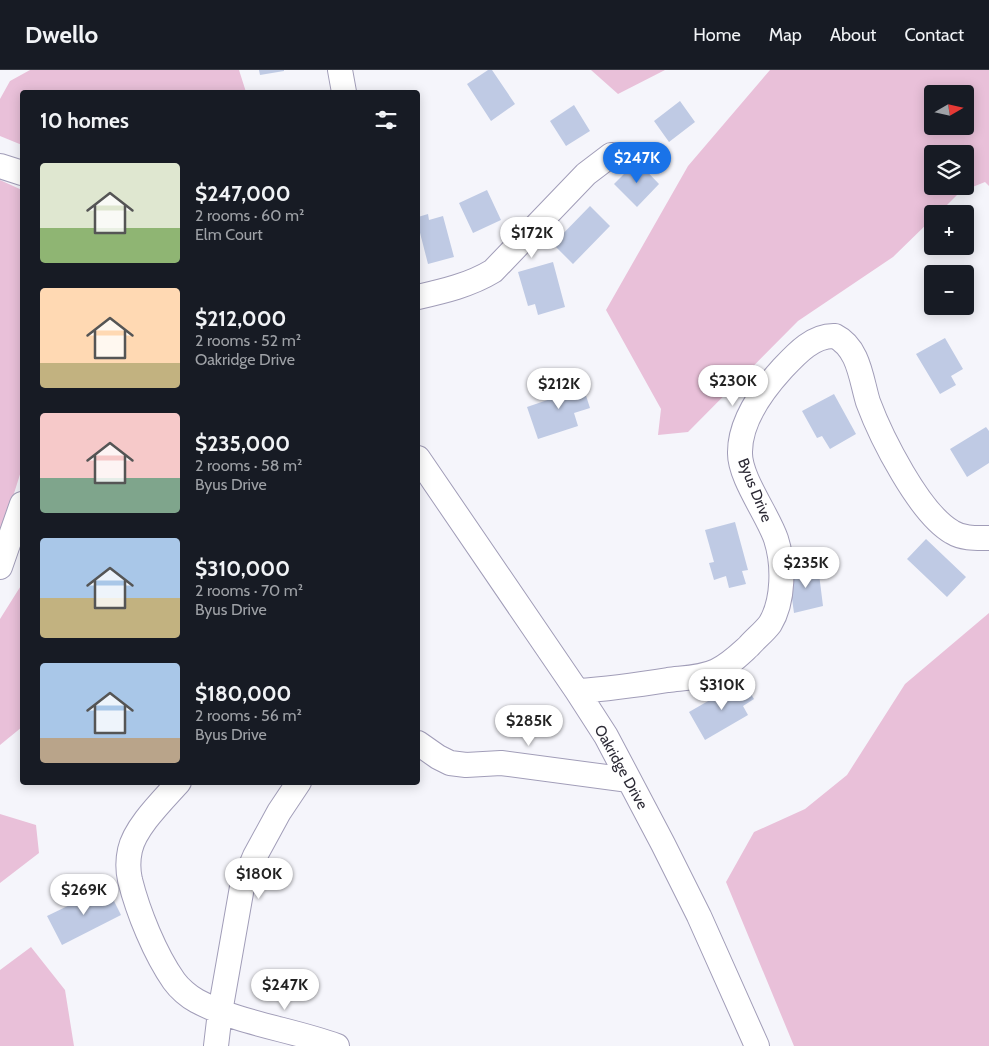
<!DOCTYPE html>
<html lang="en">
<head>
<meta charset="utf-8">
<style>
  :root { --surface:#171b24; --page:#242831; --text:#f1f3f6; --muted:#9ea1a6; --line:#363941; --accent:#1a73e8 }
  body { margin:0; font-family:Cabin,sans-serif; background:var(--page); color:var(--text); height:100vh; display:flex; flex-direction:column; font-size:19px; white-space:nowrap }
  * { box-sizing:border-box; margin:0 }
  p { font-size:16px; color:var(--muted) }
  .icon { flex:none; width:28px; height:28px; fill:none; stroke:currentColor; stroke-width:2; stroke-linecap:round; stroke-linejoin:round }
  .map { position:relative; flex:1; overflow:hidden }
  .drawer { position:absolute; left:20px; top:20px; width:400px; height:695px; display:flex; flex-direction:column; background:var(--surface); border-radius:5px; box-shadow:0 2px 12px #0003 }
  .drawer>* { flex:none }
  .needle { width:32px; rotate:81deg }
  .controls { position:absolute; left:924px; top:15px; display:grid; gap:10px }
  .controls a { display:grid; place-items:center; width:50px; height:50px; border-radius:5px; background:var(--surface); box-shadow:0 2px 12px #0003; font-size:25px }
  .price { position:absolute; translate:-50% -42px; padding:0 11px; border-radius:18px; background:#fff; color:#222; font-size:16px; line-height:32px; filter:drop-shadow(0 1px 2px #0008) }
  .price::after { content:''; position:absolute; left:50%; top:30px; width:15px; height:11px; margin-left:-8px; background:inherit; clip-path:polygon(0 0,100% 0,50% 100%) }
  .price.selected { background:var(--accent); color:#fff }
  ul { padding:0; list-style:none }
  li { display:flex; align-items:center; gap:15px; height:125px; padding:0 20px }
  li span { display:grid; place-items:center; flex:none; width:140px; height:100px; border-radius:5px; color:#555 }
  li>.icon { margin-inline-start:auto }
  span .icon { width:60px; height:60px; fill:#fffc; stroke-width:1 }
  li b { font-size:21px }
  h2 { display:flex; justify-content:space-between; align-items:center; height:60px; padding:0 20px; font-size:21px }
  header { display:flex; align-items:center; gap:30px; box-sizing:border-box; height:70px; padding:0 25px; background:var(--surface); border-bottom:1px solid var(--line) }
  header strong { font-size:24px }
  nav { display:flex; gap:28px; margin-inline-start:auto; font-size:18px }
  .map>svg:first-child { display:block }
  .green { fill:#e9c0d9; fill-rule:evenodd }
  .building { fill:#bfcae4 }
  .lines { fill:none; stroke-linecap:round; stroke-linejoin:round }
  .minor-casing { stroke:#a19db8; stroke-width:26 }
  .minor { stroke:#fff; stroke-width:24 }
  .labels { text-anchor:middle; stroke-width:4; stroke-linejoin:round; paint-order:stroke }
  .street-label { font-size:15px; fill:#2c2a35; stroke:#fff }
</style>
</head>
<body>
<header>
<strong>Dwello</strong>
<nav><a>Home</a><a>Map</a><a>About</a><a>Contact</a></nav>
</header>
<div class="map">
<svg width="989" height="976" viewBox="0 0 989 976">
  <rect width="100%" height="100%" fill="#f5f5fb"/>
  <!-- green -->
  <path class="green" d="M30 0H239L246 22H22V75L0 66V29L10 11Z
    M591 0H665L618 24Z
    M770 0H989V116L985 112 960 122 938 144H932V149L893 187 798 251 688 362 658 365 661 339 606 240 688 96ZM932 24H965V56H932ZM932 84H965V116H932Z
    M0 110 22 120V398L0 468Z
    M22 514V657L0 675V549Z
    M989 543V976H794L726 812 754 762 805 739 847 705 905 614Z
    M0 744 36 755 39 783 0 813Z
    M31 877 65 920 74 976H0V900Z"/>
  <!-- building -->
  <path class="building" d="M259 0H284V1L260 5Z
    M488 0H492L515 34 491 51 467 14Z
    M680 31 695 52 669 72 654 51Z
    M574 35 590 61 566 76 550 51Z
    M637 91 659 114 637 137 614 114Z
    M487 120 501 150 473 163 459 133Z
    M590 136 610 156 573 194 553 174Z
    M428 144 429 150 443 146 454 187 428 194 418 155V147Z
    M553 192 565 237 538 245 535 234 528 236 518 202Z
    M945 268 963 299 951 306 956 315 940 324 916 284Z
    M580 307 590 338 574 343 578 356 538 369 527 337 568 323 564 312Z
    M834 324 856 364 830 379 822 366 817 368 802 341Z
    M986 357 989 361V393L967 407 950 379Z
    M735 452 748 500 742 501 746 514 729 518 726 506 714 510 709 493 714 492 705 460Z
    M926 469 966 507 947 527 907 489Z
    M818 496 823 536 794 543 788 500Z
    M743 611 754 629 743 636 748 645 705 670 689 642Z
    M107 817 121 845 62 875 47 846Z"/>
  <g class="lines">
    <defs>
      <path id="minor" d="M340 0 344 22
        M0 96 22 103
        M418 227C444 221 470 215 493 201L586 104 611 85
        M418 388 577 621 606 666 663 774 699 846 757 976
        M0 497 22 434
        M577 621C608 619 637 615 668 610 683 608 701 608 716 601 729 595 738 586 749 576 755 569 764 562 770 554 784 531 784 494 776 469 768 445 739 407 740 382 740 351 762 321 782 299 796 284 813 265 835 266 859 278 861 309 868 332 881 367 919 443 952 462 963 469 977 468 989 468
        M418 673 438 687 450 693 466 695 501 693 629 710
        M179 712C163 730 135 757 130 780 128 789 128 801 130 810 138 842 155 884 174 911 179 918 189 927 197 931 240 954 291 959 337 976
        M216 976 220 942 242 817 255 786 279 742 299 712"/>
    </defs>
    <!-- minor casing -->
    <use href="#minor" class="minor-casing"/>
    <!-- minor -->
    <use href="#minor" class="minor"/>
  </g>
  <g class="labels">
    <!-- street labels -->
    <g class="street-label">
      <text transform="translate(755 420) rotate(68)" y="5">Byus Drive</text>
      <text transform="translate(621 697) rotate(61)" y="5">Oakridge Drive</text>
    </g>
  </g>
</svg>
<div class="controls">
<a><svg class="needle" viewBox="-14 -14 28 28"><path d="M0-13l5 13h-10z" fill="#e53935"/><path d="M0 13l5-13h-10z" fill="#9ea1a6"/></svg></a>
<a><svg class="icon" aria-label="layers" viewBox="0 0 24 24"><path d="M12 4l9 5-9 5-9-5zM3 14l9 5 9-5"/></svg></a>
<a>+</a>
<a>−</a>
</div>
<b class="price selected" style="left:637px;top:114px">$247K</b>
<b class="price" style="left:532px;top:189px">$172K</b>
<b class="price" style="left:733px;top:337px">$230K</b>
<b class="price" style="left:559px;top:340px">$212K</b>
<b class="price" style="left:806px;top:519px">$235K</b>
<b class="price" style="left:722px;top:641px">$310K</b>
<b class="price" style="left:529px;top:677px">$285K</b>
<b class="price" style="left:259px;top:830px">$180K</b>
<b class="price" style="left:84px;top:846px">$269K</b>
<b class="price" style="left:285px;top:941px">$247K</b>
<section class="drawer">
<h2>10 homes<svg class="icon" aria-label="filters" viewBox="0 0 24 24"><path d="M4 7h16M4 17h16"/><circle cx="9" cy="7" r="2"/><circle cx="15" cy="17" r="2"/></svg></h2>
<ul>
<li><span style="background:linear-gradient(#dfe7d0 65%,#8fb573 0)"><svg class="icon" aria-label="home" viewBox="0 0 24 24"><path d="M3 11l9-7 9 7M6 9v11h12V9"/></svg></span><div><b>$247,000</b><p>2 rooms · 60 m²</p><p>Elm Court</p></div></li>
<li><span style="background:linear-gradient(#ffd9b3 75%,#c2b280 0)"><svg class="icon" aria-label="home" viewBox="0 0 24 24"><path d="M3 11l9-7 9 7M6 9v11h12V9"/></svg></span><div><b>$212,000</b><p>2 rooms · 52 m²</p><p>Oakridge Drive</p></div></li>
<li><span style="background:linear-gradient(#f6c9c9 65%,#7fa58c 0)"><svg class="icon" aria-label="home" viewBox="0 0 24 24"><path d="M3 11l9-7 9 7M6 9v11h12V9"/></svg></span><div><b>$235,000</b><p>2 rooms · 58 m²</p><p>Byus Drive</p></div></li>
<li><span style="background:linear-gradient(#a9c7e8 60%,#c2b280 0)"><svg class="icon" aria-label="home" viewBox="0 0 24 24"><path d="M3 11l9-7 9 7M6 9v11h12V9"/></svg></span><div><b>$310,000</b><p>2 rooms · 70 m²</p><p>Byus Drive</p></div></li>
<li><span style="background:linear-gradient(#a9c7e8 75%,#b9a48a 0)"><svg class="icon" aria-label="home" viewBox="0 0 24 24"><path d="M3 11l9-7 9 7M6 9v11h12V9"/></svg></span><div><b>$180,000</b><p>2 rooms · 56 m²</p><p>Byus Drive</p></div></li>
</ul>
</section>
</div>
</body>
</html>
